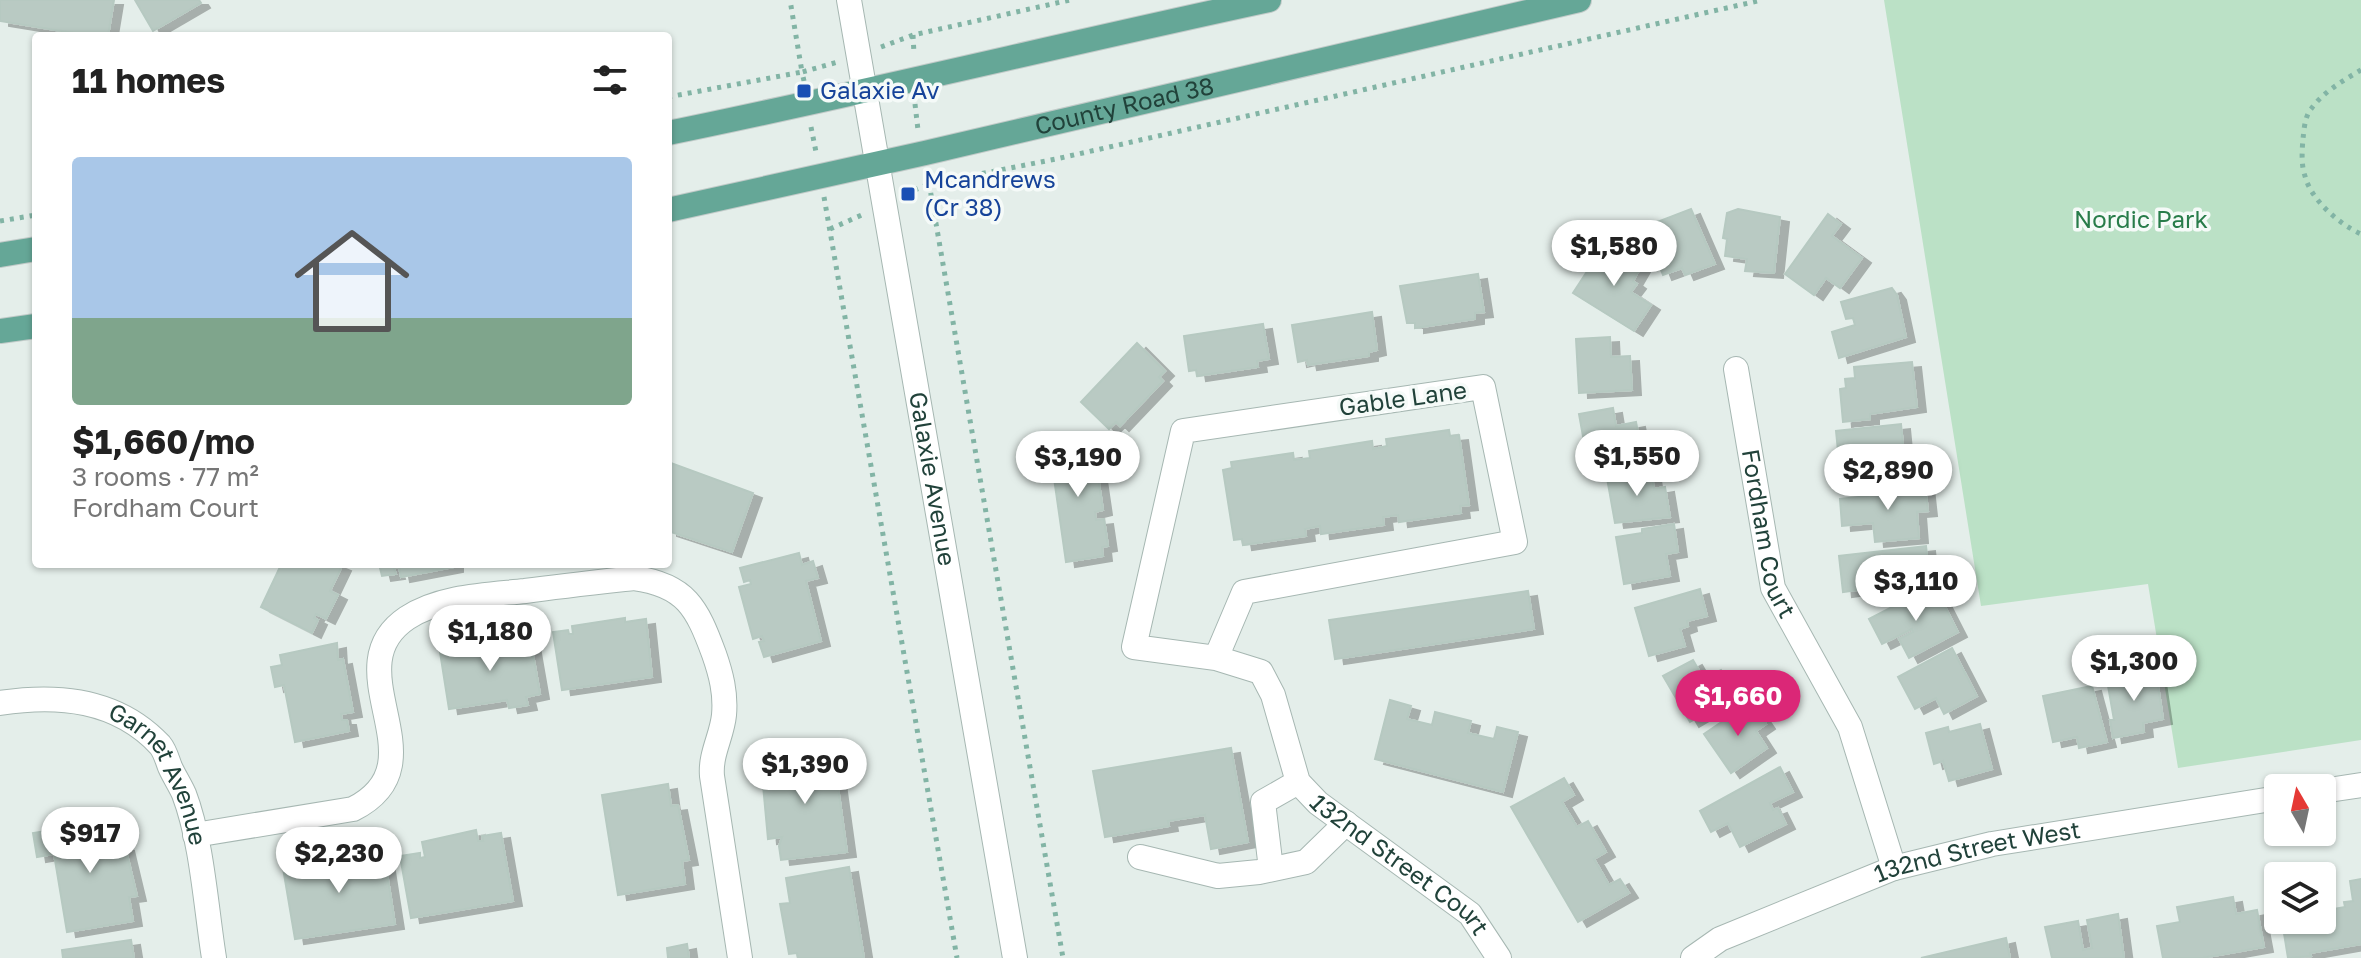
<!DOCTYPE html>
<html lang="en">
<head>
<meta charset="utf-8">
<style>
  :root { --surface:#fff; --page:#f6f6f6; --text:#222; --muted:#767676; --accent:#db2777 }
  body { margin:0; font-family:"Golos Text",sans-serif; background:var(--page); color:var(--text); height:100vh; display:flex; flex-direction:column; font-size:30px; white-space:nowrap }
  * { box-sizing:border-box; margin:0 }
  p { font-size:26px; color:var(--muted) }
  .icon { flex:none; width:44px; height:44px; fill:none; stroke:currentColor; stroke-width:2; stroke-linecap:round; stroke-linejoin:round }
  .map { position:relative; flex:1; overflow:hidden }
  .side { position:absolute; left:32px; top:32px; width:640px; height:536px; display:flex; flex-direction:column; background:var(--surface); border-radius:8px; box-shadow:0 2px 6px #0004 }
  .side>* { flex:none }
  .needle { width:52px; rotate:351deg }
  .buttons { position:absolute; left:2264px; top:774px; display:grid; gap:16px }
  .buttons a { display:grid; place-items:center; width:72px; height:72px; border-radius:8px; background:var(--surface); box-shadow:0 2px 6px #0004; font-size:40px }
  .price { position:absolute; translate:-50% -68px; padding:0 18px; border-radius:28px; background:#fff; color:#222; font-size:26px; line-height:52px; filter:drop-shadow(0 2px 4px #0008) }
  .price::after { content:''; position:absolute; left:50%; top:48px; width:24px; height:18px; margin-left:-12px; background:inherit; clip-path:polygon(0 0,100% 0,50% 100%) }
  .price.current { background:var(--accent); color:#fff }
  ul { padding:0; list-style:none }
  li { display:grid; align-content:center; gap:16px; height:424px; padding:0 40px }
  li span { display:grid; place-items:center; height:248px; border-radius:8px; color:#555 }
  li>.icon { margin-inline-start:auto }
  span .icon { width:144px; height:144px; fill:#fffc; stroke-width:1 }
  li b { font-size:34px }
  h2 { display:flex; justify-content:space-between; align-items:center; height:96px; padding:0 40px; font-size:34px }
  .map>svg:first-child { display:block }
  .green { fill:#bbe1c6 }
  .building { fill:#b9cac3; stroke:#b6c9c1; stroke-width:2; filter:url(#shadow) }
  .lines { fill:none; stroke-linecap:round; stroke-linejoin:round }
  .minor-casing { stroke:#a6b7b2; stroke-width:26 }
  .major-casing { stroke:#c1cac8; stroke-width:26 }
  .path { stroke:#82b4a5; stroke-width:5; stroke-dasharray:4 6; stroke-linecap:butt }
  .minor { stroke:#fff; stroke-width:24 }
  .major { stroke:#65a797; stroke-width:24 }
  .transit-dot { fill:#1a4fb4; stroke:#f5faf8; stroke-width:3 }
  .labels { text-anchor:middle; stroke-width:7; stroke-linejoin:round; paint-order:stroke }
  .transit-label { font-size:24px; fill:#164399; stroke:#f5faf8; text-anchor:start }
  .street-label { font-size:24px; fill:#21423a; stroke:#f5faf8 }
  .park-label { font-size:24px; fill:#287c4a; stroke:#f5faf8 }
</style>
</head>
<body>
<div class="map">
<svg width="2361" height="958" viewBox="0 0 2361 958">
  <defs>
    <filter id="shadow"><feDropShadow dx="9" dy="5" stdDeviation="0" flood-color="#0004"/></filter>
  </defs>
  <rect width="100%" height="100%" fill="#e4eeea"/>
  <!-- green -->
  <path class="green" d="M1884 0H2361V740L2178 768 2148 584 1981 606Z"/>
  <!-- building -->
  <path class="building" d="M0 0H114L108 36H92L0 21Z
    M135 0H199L201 3 153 31Z
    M1691 209 1715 264 1685 275 1682 268 1663 275 1644 227Z
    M1738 209 1780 217 1774 273 1745 271 1747 259 1725 256 1727 239 1723 238 1727 213Z
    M1828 214 1841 224 1832 236 1862 258 1840 288 1826 278 1814 295 1785 274Z
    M1605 244 1641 267 1633 281 1637 284 1631 292 1651 305 1634 331 1573 293Z
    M1478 274 1484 312 1475 313V319L1415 328V323H1407L1400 286Z
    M1892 288 1897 295 1906 337 1839 358 1832 332 1855 325 1853 318 1846 319 1841 302Z
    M1372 312 1377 350 1369 352V356L1308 365 1307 360 1298 362 1292 325Z
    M1263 324 1269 359 1257 361 1258 367 1197 376 1196 370 1189 371 1184 336Z
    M1610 337 1611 357 1630 356 1632 390 1579 393 1576 339Z
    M1137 343 1165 371 1159 377 1163 381 1120 426 1116 422 1109 429 1081 402Z
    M1912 362 1917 407 1870 414V419L1843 422 1840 389 1846 388 1845 379 1855 378 1854 367Z
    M1613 408 1616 426 1636 422 1642 454 1588 464 1579 414Z
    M1901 424 1906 476 1863 480 1861 459 1839 461 1836 431Z
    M1449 430 1450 436 1459 435 1469 505 1460 506 1461 513 1399 522 1398 515 1383 517 1384 525 1321 534 1320 526 1305 529 1306 536 1243 545 1242 539 1234 540 1223 470 1232 468 1231 462 1293 453 1294 460 1310 458 1309 451 1372 441 1373 449 1387 446 1386 439Z
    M1085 438 1087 450 1094 449 1103 510 1095 512 1096 520 1104 519 1108 546 1102 547 1103 556 1066 562 1049 443Z
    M668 462 753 493 732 552 668 531Z
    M1651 469 1654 489 1665 487 1670 517 1615 523 1607 478Z
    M1925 484 1928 511 1917 512 1919 538 1875 542 1873 523 1842 526 1840 499 1868 496 1867 490Z
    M1674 524 1678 552 1666 554 1670 576 1624 584 1616 537 1642 533V529Z
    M1926 546 1928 564 1919 565 1921 582 1900 585 1901 593 1865 597 1864 589 1843 592 1839 556Z
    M799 553 802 565 813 561 818 578 806 581 821 641 764 657 759 642 764 641 762 636 753 639 739 587 751 584 750 580 744 582 740 568Z
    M276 564H337L342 566 330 591 338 595 326 619 316 614 314 618 318 620 312 633 261 607 280 567Z
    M379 564H454V567L401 577 399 567 394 568 396 574 382 576Z
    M1700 589 1707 616 1687 621 1688 626 1680 629 1685 646 1649 656 1635 608Z
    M1528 591 1534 629 1335 659 1329 620Z
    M1937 591 1958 632 1909 658 1899 639 1913 632 1912 629 1882 644 1869 619 1921 592 1924 598Z
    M625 618V622L646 619 652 677 562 690 553 632 568 630 569 634H573L572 626Z
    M510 635 511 640 530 637 540 694 526 697 528 705 509 708 507 700 449 709 440 652 459 649 458 644Z
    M337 643 338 660 343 659 353 712 341 714 342 720H347L349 731 295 742 284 685 275 687 271 667 282 665 280 655Z
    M1952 648 1977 696 1944 714 1936 698 1915 709 1898 677Z
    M1693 660 1704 679 1721 670 1736 695 1690 722 1663 676Z
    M2156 672 2163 719 2143 723 2144 732 2113 738 2110 720H2114L2107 680Z
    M2092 686 2107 742 2079 748 2077 737 2053 742 2043 696Z
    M1390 700 1411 706 1407 719 1432 725 1435 712 1471 721 1468 733 1494 739 1497 727 1518 732 1503 792 1375 759Z
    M1751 702 1766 724 1756 731 1767 748 1731 773 1704 734Z
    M1980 724 1992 769 1949 781 1943 761 1934 764 1926 733 1948 727 1949 732Z
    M1231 748 1248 842 1211 849 1205 815 1168 821 1169 826 1105 837 1093 771Z
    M833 751 847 852 781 860 779 846 782 837 768 839 763 785 772 782 768 779 766 760Z
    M1780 767 1793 792 1770 803 1773 810 1778 808 1786 824 1740 847 1728 823 1711 832 1700 811Z
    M1564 778 1574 795 1562 802 1577 827 1588 821 1606 852 1594 859 1609 885 1620 879 1629 893 1578 922 1511 807Z
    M668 784 671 806 678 805 689 860 682 861 685 884 618 895 602 795Z
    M109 821 113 848 125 846 137 896 129 897 133 921 67 932 54 854 37 857 33 833Z
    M476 830 478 841H483L482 836 501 833 513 901 411 918 400 856 420 853V858L425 857 422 842Z
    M335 853V857L361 853 363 861 368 860 367 857 384 854 395 924 295 939 283 868 304 864 307 872 306 857Z
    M849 867 864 958H798L797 953 789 954 780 904 790 903 786 878Z
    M2361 879V944L2310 953 2311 956 2288 958 2282 921 2274 923 2270 893 2278 892V920H2322V911L2345 907 2344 902 2353 901 2350 881Z
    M2233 897 2236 914 2257 910 2264 947 2202 958H2163L2157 926 2180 922 2177 907Z
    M2118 914 2124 958H2052L2045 927 2078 921 2083 950 2092 948 2087 920Z
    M2006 938 2010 958H1921Z
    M131 940 134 958H63L62 950Z
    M687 944 689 958H668L667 948Z"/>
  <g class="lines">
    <defs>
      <g id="minor">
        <path id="s1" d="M849 0 1015 958"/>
        <path id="s2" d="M1736 369 1773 588 1850 727 1894 868"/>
        <path id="s3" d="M1216 658 1244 592 1515 542 1483 387 1183 431 1134 647 1216 658 1261 672 1273 695 1298 782 1318 803 1470 914 1499 958"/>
        <path id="s4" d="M0 703C58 694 117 699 160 745 165 751 167 759 170 767 174 776 180 785 184 794 202 841 206 908 214 958"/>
        <path d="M2322 791 2361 785"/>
        <path d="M195 835 353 809C445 763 331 669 407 618 440 596 487 595 525 591 561 586 598 582 634 578 686 585 697 608 714 654 721 674 726 693 724 715 722 736 710 754 712 776L740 958"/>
        <path d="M1140 857 1218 876 1259 872 1306 862 1346 823"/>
        <path d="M1271 869 1263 802 1298 782"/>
        <path id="s5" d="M1693 958 1720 939 1894 868 1992 844 2278 798"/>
      </g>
      <g id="major">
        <path d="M668 133C869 92 1068 43 1269 0"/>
        <path id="s6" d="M668 210 925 153 1579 0"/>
        <path d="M0 255 36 249"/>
        <path d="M0 331 36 326"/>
      </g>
    </defs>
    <!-- minor casing -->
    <use href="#minor" class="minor-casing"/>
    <!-- major casing -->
    <use href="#major" class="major-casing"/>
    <!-- path -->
    <path class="path" d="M913 35 914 54
      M881 47 913 35 1070 0
      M2361 70C2344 80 2323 92 2311 109 2305 116 2304 129 2303 139 2302 150 2301 165 2305 176 2311 200 2339 224 2361 234
      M804 81 802 72 838 62
      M668 97 802 72 790 0
      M915 104 918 130
      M811 127 816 152
      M929 183 1063 958
      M905 194 929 184 1056 159 1762 0
      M824 197 957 958
      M0 221 36 215
      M830 229 864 214"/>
    <!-- minor -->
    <use href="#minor" class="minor"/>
    <!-- major -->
    <use href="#major" class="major"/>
  </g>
  <!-- markers -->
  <g class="transit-dot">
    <rect x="796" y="83" width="16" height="16" rx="4"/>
    <rect x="900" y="186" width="16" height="16" rx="4"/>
  </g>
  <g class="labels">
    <!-- transit labels -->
    <g class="transit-label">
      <text x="820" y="99">Galaxie Av</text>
      <text x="924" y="188">Mcandrews<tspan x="924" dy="28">(Cr 38)</tspan></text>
    </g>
    <!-- street labels -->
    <g class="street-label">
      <text dy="8" stroke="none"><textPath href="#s6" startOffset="468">County Road 38</textPath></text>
      <text transform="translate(1403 399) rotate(-8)" y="8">Gable Lane</text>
      <text dy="8" stroke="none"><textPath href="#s1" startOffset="486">Galaxie Avenue</textPath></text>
      <text dy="8" stroke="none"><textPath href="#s2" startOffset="168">Fordham Court</textPath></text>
      <text dy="8" stroke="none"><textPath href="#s4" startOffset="196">Garnet Avenue</textPath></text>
      <text dy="8" stroke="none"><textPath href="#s5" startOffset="306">132nd Street West</textPath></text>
      <text dy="8" stroke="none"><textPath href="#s3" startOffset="1408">132nd Street Court</textPath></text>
    </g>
    <!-- park labels -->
    <g class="park-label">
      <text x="2141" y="228">Nordic Park</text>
    </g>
  </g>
</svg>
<div class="buttons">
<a><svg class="needle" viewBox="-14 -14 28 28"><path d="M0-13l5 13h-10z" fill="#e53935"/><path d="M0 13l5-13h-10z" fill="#767676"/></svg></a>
<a><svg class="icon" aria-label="layers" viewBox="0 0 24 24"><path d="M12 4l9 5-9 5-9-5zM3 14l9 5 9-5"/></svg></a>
</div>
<b class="price" style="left:1614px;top:288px">$1,580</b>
<b class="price" style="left:1637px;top:498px">$1,550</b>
<b class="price" style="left:1078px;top:499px">$3,190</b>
<b class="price" style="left:1888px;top:512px">$2,890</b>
<b class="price" style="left:1916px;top:623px">$3,110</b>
<b class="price" style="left:490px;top:673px">$1,180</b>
<b class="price" style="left:2134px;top:703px">$1,300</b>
<b class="price current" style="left:1738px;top:738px">$1,660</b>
<b class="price" style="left:805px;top:806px">$1,390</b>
<b class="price" style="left:90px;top:875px">$917</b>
<b class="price" style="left:339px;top:895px">$2,230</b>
<section class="side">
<h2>11 homes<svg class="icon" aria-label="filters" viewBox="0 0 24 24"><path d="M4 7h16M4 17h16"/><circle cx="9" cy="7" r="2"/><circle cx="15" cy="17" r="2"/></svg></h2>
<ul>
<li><span style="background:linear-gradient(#a9c7e8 65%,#7fa58c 0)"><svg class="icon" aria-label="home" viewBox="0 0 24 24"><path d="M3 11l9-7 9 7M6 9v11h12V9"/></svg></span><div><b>$1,660/mo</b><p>3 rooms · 77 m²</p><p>Fordham Court</p></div></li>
</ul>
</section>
</div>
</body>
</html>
